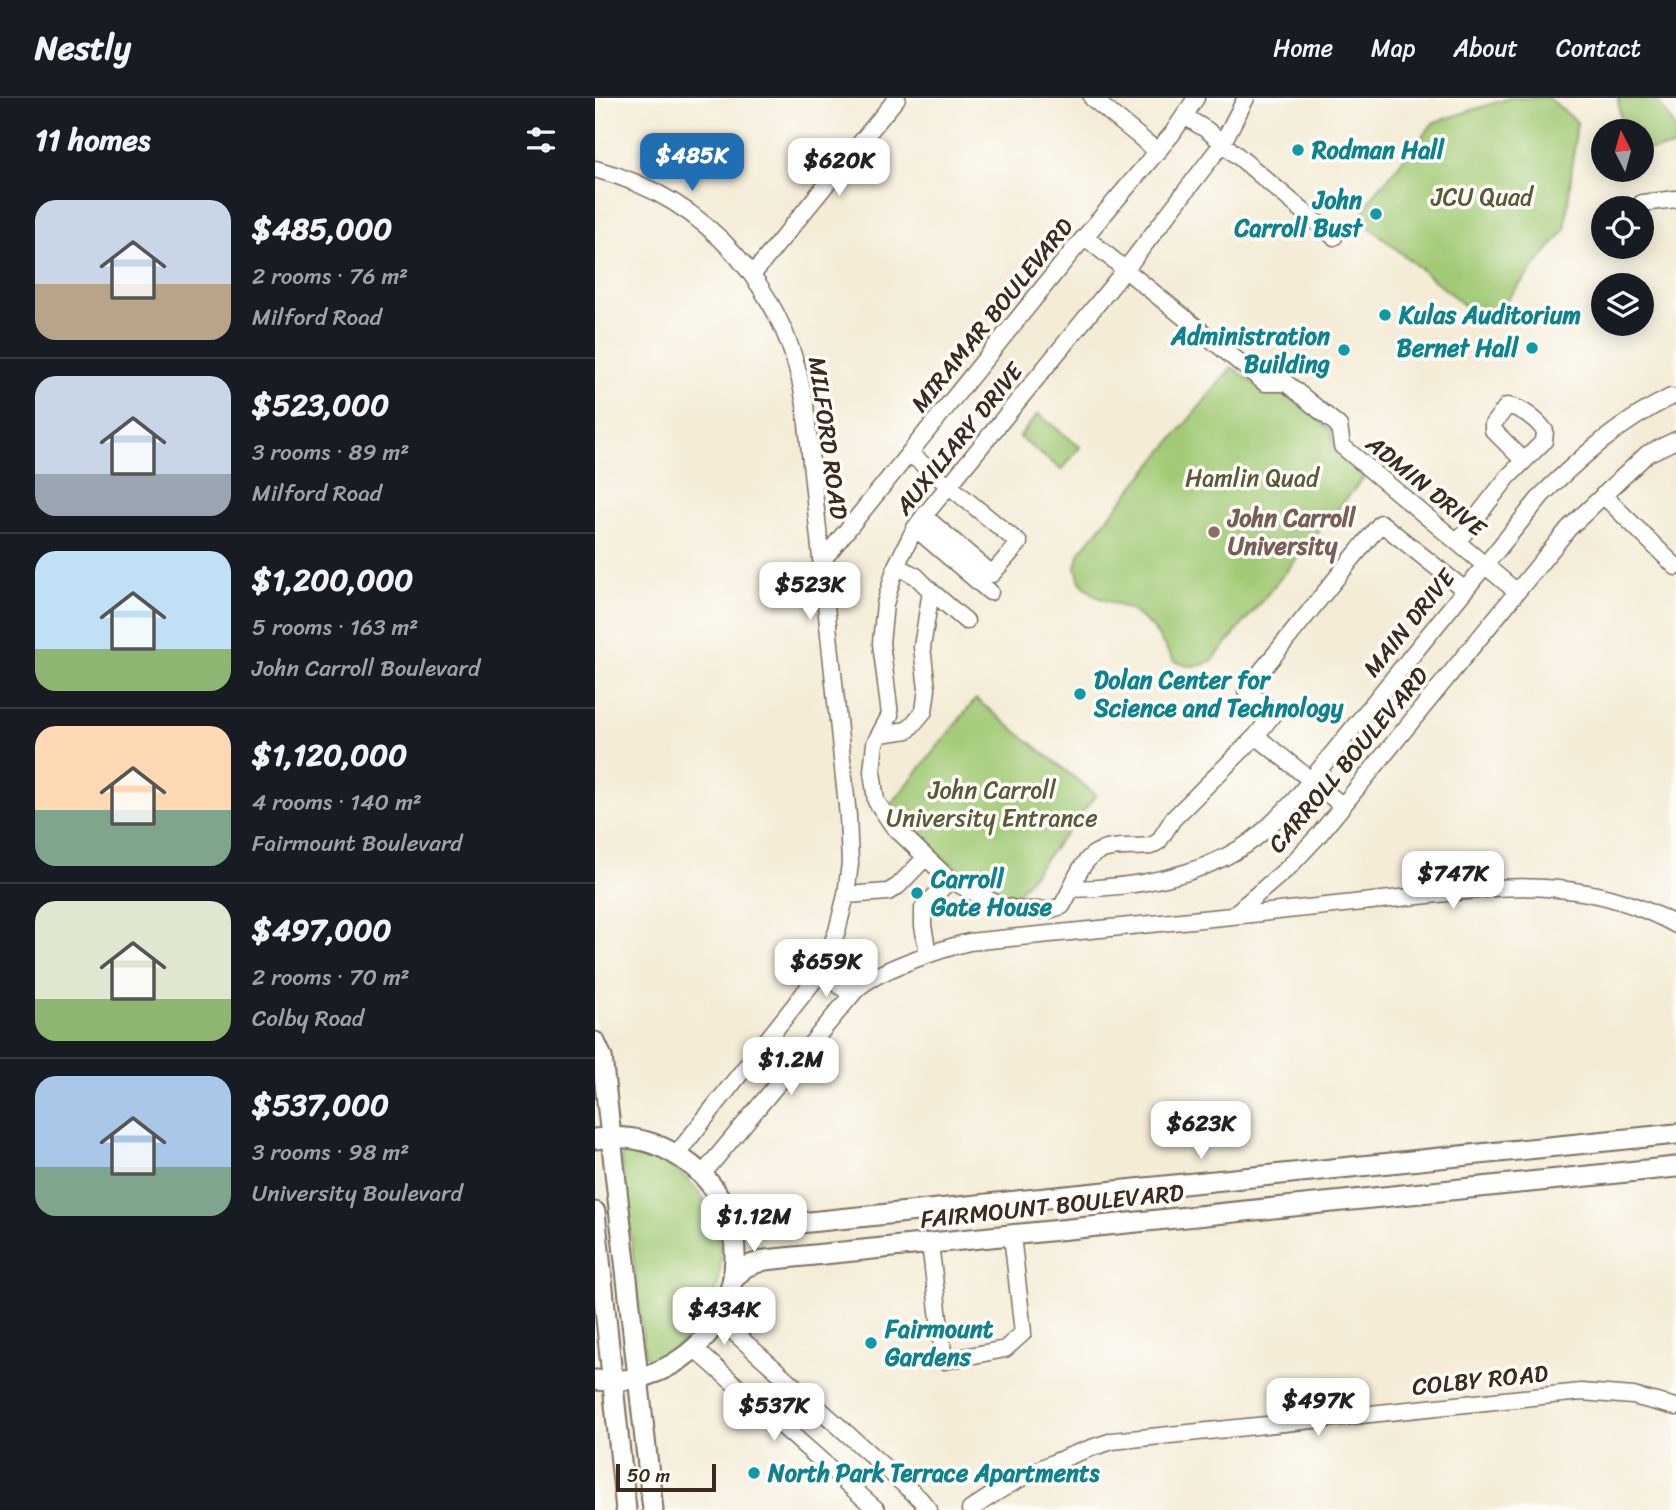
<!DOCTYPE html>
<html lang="en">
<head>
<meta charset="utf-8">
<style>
  :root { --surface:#171b24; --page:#20242c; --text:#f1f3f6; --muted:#9ea1a6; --line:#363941; --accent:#1f6fb2 }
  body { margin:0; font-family:Sriracha,sans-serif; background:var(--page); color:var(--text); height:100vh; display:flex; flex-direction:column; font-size:26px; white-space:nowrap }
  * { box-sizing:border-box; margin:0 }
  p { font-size:23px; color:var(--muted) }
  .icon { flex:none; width:38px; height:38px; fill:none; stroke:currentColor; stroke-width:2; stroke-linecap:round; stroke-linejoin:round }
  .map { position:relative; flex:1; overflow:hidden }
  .sheet { display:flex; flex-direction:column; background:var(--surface); width:595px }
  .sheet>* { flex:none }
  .needle { width:46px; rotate:354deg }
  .tools { position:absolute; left:996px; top:21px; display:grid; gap:14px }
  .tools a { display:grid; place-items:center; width:63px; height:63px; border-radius:50%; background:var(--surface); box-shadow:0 4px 18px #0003; font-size:35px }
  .scale { position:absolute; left:21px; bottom:18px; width:100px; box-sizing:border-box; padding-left:7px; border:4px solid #3b2a1e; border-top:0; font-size:19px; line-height:24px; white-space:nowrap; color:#3b2a1e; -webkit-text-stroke:5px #fdfcf7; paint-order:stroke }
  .price { position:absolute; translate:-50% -60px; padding:0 16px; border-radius:14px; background:#fff; color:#222; font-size:23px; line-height:46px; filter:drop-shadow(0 2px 4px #0008) }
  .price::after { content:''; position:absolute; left:50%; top:42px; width:21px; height:16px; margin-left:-10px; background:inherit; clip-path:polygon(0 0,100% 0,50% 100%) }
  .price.active { background:var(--accent); color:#fff }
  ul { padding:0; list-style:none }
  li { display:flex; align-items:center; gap:21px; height:175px; padding:0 35px }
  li+li { border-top:2px solid var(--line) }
  li span { display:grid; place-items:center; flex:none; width:196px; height:140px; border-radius:21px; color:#555 }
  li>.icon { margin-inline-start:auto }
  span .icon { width:84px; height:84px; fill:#fffc; stroke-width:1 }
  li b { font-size:30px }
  h2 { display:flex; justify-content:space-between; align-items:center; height:84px; padding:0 35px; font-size:30px }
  header { display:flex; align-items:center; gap:42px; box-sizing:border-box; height:98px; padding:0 35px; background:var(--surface); border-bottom:2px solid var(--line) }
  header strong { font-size:33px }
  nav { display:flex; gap:38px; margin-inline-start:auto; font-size:24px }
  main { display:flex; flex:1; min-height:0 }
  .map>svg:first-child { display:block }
  .green { fill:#a2ca76; stroke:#6e7a4a; stroke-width:2 }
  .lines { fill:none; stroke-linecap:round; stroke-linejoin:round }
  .minor-casing { stroke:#7c6e5f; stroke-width:19 }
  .major-casing { stroke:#7c6e5f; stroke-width:23 }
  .minor { stroke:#fff; stroke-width:16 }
  .major { stroke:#fff; stroke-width:19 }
  .culture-dot { fill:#0f9aa8; stroke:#fdfcf7; stroke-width:2.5 }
  .education-dot { fill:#8d6e63; stroke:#fdfcf7; stroke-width:2.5 }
  .labels { text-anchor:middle; stroke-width:7; stroke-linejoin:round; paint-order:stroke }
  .culture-label { font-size:24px; font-weight:bold; fill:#0d838f; stroke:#fdfcf7; text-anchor:start }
  .park-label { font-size:24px; fill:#5a5a38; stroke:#fdfcf7 }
  .street-label { font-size:24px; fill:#3b2a1e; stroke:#fdfcf7 }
  .education-label { font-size:24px; font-weight:bold; fill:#785e54; stroke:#fdfcf7; text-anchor:start }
</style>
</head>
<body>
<header>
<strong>Nestly</strong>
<nav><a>Home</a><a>Map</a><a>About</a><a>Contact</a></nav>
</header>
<main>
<section class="sheet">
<h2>11 homes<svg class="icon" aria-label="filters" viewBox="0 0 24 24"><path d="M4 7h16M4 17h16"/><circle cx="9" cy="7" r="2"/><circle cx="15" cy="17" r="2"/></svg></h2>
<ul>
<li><span style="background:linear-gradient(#c9d6e8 60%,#b9a48a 0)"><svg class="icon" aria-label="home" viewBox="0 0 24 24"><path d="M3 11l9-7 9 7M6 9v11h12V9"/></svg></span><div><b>$485,000</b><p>2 rooms · 76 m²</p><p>Milford Road</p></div></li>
<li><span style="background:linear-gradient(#c9d6e8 70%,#9aa5b1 0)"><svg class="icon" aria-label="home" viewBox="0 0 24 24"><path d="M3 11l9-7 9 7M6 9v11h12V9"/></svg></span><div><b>$523,000</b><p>3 rooms · 89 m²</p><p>Milford Road</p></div></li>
<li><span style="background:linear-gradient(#bfe0f5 70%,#8fb573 0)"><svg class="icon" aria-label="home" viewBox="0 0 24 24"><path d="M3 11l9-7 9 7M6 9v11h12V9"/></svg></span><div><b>$1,200,000</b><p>5 rooms · 163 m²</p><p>John Carroll Boulevard</p></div></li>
<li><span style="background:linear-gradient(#ffd9b3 60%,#7fa58c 0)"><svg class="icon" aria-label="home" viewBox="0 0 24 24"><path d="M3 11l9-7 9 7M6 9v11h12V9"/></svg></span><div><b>$1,120,000</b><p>4 rooms · 140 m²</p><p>Fairmount Boulevard</p></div></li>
<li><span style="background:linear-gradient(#dfe7d0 70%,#8fb573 0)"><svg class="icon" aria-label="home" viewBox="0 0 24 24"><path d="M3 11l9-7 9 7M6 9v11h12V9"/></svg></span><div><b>$497,000</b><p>2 rooms · 70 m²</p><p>Colby Road</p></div></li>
<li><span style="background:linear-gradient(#a9c7e8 65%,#7fa58c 0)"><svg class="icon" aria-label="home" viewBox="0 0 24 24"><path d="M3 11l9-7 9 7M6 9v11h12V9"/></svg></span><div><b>$537,000</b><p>3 rooms · 98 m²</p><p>University Boulevard</p></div></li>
</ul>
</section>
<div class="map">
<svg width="1081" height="1412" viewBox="0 0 1081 1412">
  <rect width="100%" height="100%" fill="#fdfcf7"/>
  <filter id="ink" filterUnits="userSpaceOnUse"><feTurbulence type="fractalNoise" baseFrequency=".0143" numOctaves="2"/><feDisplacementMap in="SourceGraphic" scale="14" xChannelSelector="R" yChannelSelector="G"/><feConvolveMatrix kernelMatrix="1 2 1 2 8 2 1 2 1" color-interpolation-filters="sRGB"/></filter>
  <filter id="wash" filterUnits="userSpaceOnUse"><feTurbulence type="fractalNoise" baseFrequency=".00686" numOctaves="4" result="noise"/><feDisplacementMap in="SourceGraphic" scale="28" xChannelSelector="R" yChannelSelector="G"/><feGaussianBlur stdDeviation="1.57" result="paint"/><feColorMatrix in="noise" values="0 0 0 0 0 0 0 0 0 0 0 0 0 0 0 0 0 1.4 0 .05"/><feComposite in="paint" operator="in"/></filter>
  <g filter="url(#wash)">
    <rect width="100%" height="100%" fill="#f4ecd7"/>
    <!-- green -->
    <path class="green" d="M915 0H954L982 24 970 132 897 220 886 221 771 126 769 109 839 24Z
      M1023 0H1061L1080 29 1081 49 1047 53 1046 33H1027Z
      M637 269 669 293 688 292 735 332 740 350 770 378 618 562 607 567 593 568 579 563 558 530 538 513 500 498 485 484 481 469 485 454Z
      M443 316 485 349 467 372 424 339Z
      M381 601 501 697 419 800C369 785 327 747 297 705Z
      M31 1054C47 1054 63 1062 76 1069 137 1105 143 1200 88 1244 78 1252 66 1257 55 1263L50 1257 26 1058Z"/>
  </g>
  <g filter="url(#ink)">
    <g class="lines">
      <defs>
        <path id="minor" d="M497 0 563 54
          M651 0 627 46 530 172 329 418 320 430 301 468 290 506 286 545 295 617 280 645 277 673 281 703 298 728 355 782 404 807 426 812H454L467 808 476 791C534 790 596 781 646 750 666 738 682 720 698 704L947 397C986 359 1026 323 1076 299
          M589 18 612 32 739 139
          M0 71C114 101 192 192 210 307L253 718 255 765 251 797 242 833 225 875 81 1057
          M1047 105 1081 101
          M490 139 670 285H691L744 328 747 348 922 494
          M158 176 302 0
          M314 355 424 445 397 476 329 418
          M1008 397 1081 469
          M320 430 395 494
          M863 443 913 379 949 343 950 333C942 322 926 309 912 308L898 326V332L929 363
          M227 463 476 155 577 36 601 0
          M336 493 371 523
          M285 636 313 632 329 613 332 591 327 549 336 493 321 478 301 468
          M748 708 661 638 679 615 651 592 786 425 870 492
          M476 791C495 743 510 751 556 748L564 743 578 721 661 638
          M251 797 293 794 303 788 331 759
          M637 818 899 790C964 786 1023 795 1081 827
          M333 856 328 828V810L355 782
          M225 875 257 896
          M106 1078 260 893C278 873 347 851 374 844L637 818 694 769 723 738 974 430 1052 356 1081 342
          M335 1145 349 1263 410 1251 428 1235 417 1137
          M124 1221 325 1401 334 1412
          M100 1251 282 1412
          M375 1412C421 1379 464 1360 517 1343L986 1294 1038 1298 1081 1309"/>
        <path id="major" d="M0 944 7 959 58 1412
          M0 1041C27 1037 54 1041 78 1055 194 1120 135 1295 0 1282
          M0 1114 31 1412
          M136 1132 1081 1036
          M137 1183 150 1169 170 1162 1081 1069"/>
      </defs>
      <!-- minor casing -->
      <use href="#minor" class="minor-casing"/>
      <!-- major casing -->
      <use href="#major" class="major-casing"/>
      <!-- minor -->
      <use href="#minor" class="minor"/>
      <!-- major -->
      <use href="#major" class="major"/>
    </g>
  </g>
  <!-- markers -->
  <g class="culture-dot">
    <circle cx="703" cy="52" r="7"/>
    <circle cx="781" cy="116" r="7"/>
    <circle cx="790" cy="217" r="7"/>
    <circle cx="937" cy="250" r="7"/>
    <circle cx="749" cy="252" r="7"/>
    <circle cx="485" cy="596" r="7"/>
    <circle cx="322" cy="795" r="7"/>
    <circle cx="276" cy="1245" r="7"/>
    <circle cx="159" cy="1375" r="7"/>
  </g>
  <circle class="education-dot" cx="619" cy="434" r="7"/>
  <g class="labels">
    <!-- culture labels -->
    <g class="culture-label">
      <text x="717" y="60">Rodman Hall</text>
      <text x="767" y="110" text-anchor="end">John<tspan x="767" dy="28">Carroll Bust</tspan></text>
      <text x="804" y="225">Kulas Auditorium</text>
      <text x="735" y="246" text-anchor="end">Administration<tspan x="735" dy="28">Building</tspan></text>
      <text x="923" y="258" text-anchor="end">Bernet Hall</text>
      <text x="499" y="590">Dolan Center for<tspan x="499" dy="28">Science and Technology</tspan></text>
      <text x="336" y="789">Carroll<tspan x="336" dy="28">Gate House</tspan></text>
      <text x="290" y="1239">Fairmount<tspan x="290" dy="28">Gardens</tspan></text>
      <text x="173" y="1383">North Park Terrace Apartments</text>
    </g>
    <!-- park labels -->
    <g class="park-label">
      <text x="887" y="107">JCU Quad</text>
      <text x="657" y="388">Hamlin Quad</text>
      <text x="397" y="700">John Carroll<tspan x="397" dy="28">University Entrance</tspan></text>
    </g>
    <!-- street labels -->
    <g class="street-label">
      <text transform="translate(397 217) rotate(-51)" y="8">MIRAMAR BOULEVARD</text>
      <text transform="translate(233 340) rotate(82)" y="8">MILFORD ROAD</text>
      <text transform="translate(364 341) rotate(-51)" y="8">AUXILIARY DRIVE</text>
      <text transform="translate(831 388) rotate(39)" y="8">ADMIN DRIVE</text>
      <text transform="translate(814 525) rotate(-51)" y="8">MAIN DRIVE</text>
      <text transform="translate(753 662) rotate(-50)" y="8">CARROLL BOULEVARD</text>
      <text transform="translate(457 1108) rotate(-6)" y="8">FAIRMOUNT BOULEVARD</text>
      <text transform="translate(885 1282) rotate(-6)" y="8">COLBY ROAD</text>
    </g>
    <!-- education labels -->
    <g class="education-label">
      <text x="633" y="428">John Carroll<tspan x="633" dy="28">University</tspan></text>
    </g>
  </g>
</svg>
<div class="tools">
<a><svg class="needle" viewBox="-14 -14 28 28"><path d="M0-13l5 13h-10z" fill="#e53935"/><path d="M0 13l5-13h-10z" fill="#9ea1a6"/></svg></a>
<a><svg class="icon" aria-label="locate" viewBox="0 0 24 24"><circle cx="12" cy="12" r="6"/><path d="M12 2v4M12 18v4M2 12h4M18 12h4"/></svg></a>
<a><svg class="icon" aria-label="layers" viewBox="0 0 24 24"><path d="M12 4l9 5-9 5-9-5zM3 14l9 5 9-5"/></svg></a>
</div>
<div class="scale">50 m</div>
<b class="price active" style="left:97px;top:95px">$485K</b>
<b class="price" style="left:244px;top:100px">$620K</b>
<b class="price" style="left:215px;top:524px">$523K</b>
<b class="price" style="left:858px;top:813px">$747K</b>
<b class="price" style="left:231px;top:901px">$659K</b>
<b class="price" style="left:196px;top:999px">$1.2M</b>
<b class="price" style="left:606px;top:1063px">$623K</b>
<b class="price" style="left:159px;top:1156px">$1.12M</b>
<b class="price" style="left:129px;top:1249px">$434K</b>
<b class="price" style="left:723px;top:1340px">$497K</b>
<b class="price" style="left:179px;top:1345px">$537K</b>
</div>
</main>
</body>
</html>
